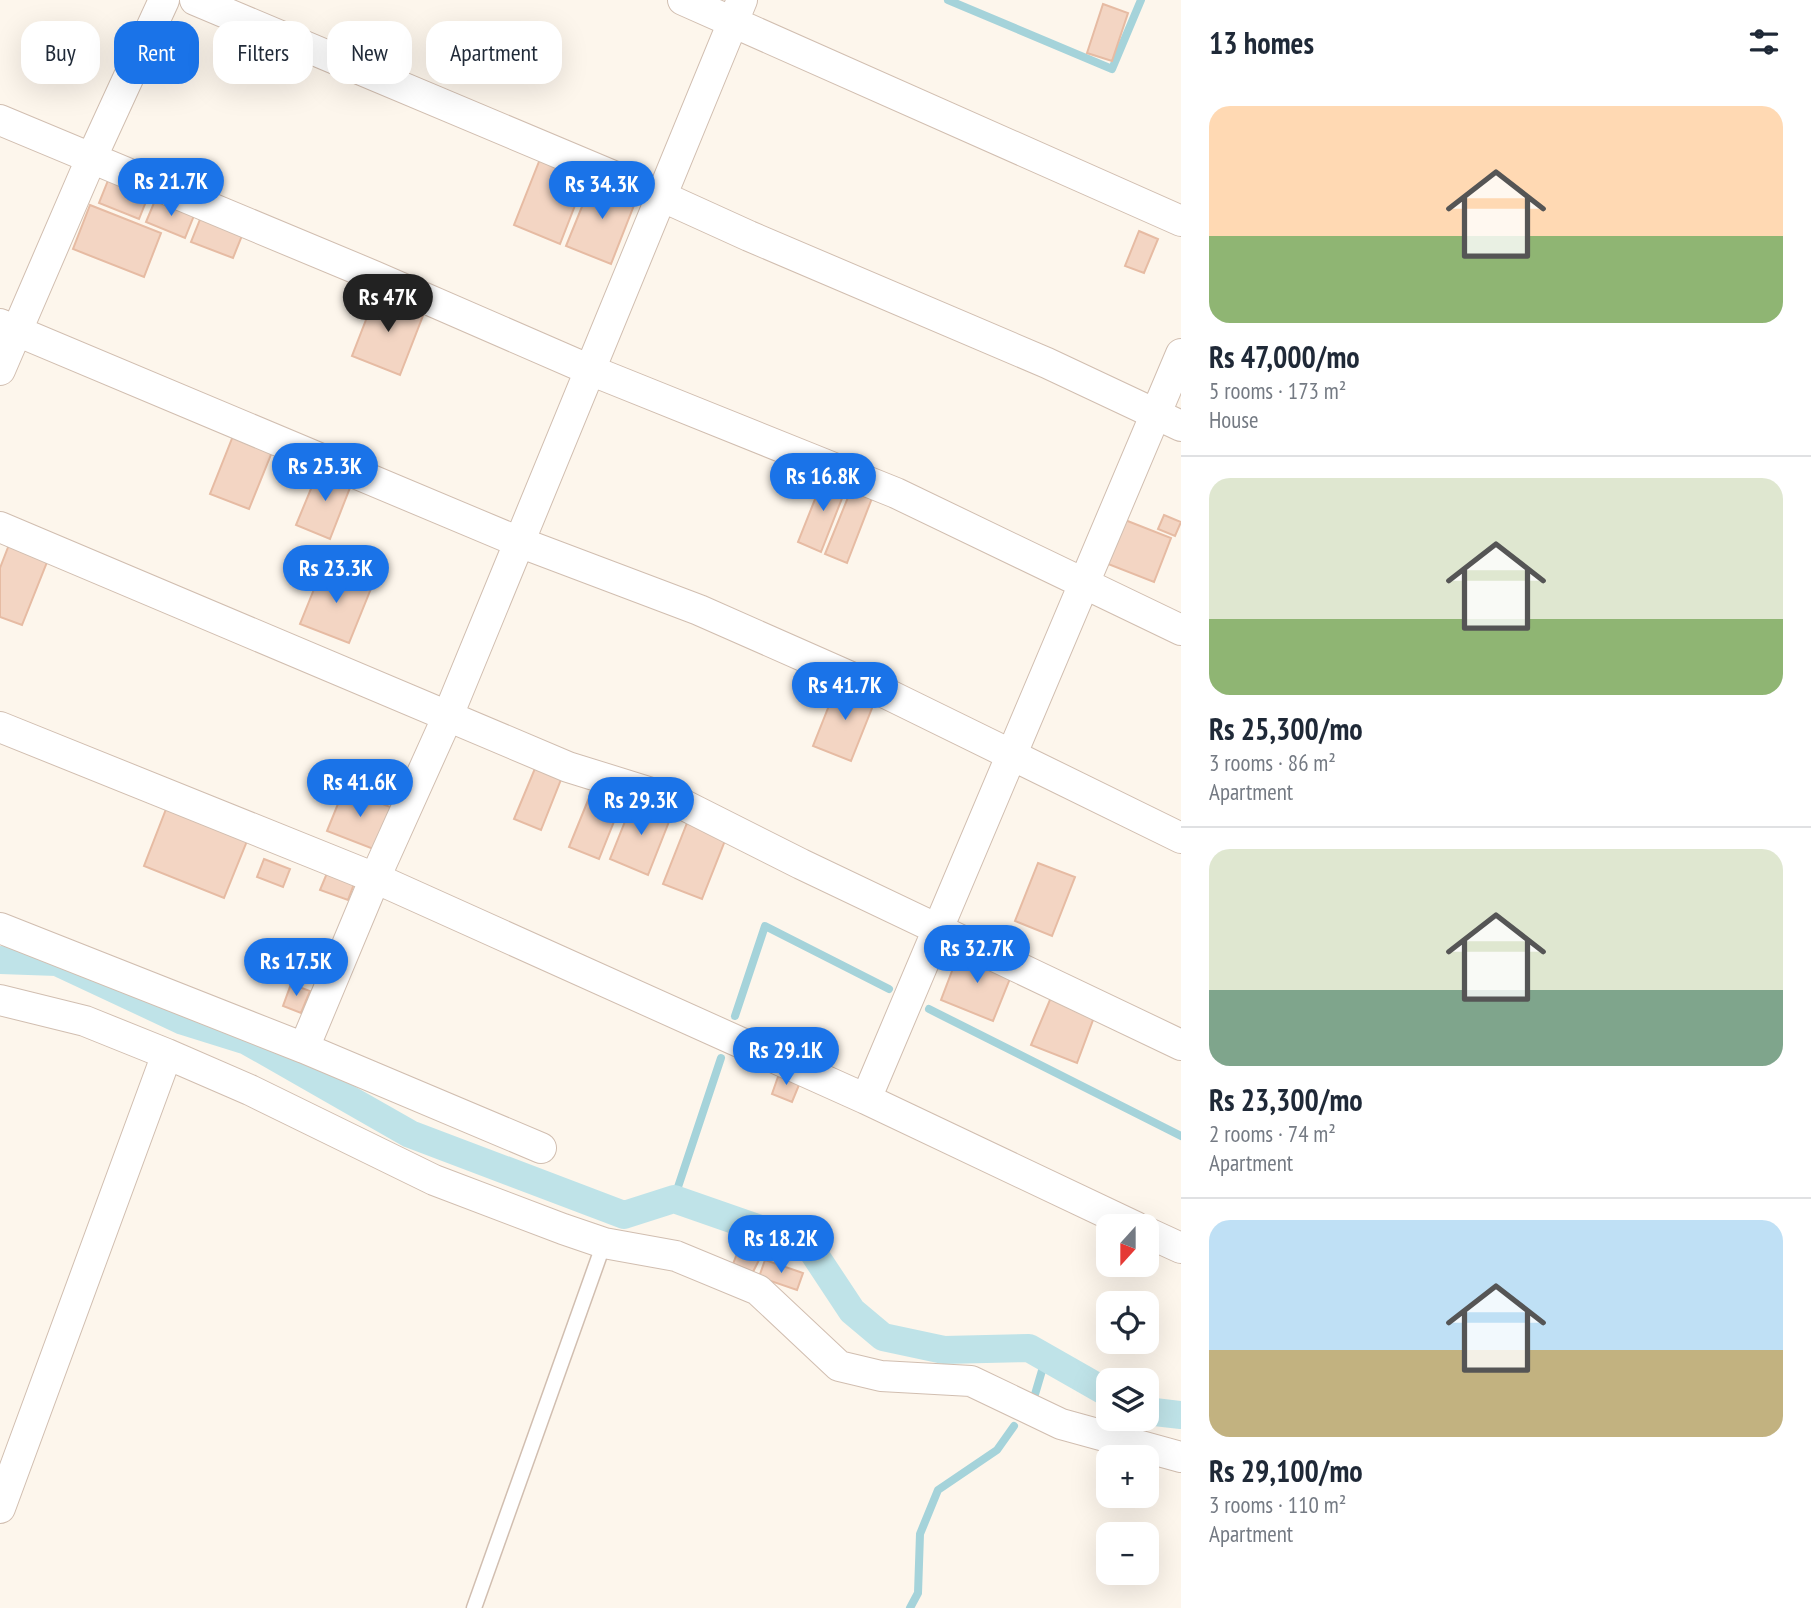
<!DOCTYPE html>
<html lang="en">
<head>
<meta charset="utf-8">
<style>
  :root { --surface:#fff; --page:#f6f6f7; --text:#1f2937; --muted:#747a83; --line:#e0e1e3; --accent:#1a73e8 }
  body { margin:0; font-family:"PT Sans Narrow",sans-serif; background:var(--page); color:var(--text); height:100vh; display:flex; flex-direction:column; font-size:26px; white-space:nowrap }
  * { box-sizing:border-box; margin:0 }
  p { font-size:23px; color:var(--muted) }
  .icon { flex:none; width:38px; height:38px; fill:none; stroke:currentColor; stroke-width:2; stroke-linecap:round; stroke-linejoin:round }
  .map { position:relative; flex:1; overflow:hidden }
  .sheet { display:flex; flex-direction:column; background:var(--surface); width:630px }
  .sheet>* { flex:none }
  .hud { position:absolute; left:21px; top:21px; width:665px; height:63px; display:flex; gap:14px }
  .needle { width:46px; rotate:201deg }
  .controls { position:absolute; left:1096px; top:1214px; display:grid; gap:14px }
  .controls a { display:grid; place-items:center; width:63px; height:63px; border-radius:14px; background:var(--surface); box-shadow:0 7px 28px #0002; font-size:35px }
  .price { position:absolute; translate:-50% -60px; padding:0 16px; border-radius:24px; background:var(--accent); color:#fff; font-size:23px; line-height:46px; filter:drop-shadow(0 2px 4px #0008) }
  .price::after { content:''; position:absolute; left:50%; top:42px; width:21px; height:16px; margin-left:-10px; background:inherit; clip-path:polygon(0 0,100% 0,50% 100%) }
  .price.active { background:#222; color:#fff }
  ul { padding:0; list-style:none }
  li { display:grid; align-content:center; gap:14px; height:371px; padding:0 28px }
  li+li { border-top:2px solid var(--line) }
  li span { display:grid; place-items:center; height:217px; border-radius:21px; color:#555 }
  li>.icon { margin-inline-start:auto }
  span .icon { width:126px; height:126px; fill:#fffc; stroke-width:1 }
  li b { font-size:30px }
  h2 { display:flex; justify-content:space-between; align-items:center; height:84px; padding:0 28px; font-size:30px }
  .tag { padding:0 24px; border-radius:21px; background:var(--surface); box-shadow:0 7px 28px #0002; font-size:24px; line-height:63px }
  .tag.active { background:var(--accent); color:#fff }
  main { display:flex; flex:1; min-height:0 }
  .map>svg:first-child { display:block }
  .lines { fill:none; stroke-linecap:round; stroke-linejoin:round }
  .stream { stroke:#a5d3da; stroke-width:8 }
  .canal { stroke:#bfe3e8; stroke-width:28 }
  .building { fill:#f3d5c3; stroke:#e6bba3; stroke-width:2 }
  .service-casing { stroke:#d1beb0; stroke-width:17 }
  .minor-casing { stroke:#d1beb0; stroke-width:32 }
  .service { stroke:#fff; stroke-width:14 }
  .minor { stroke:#fff; stroke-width:30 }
</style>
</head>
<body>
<main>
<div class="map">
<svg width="1181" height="1608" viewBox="0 0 1181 1608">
  <rect width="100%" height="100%" fill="#fdf6ec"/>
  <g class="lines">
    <!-- stream -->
    <path class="stream" d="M948 0 1112 69 1141 0
      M929 1009 1181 1136
      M735 1016 765 926 889 989
      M674 1199 721 1058
      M1033 1401 1046 1357
      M910 1608 918 1593 920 1534 938 1490 997 1450 1014 1426"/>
    <!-- canal -->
    <path class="canal" d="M0 960 57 962 183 1021 247 1041 410 1134 624 1215 674 1199 809 1246 852 1311 883 1337 944 1350 1029 1348 1108 1393
      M1146 1411 1181 1415"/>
  </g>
  <!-- building -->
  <path class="building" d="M1103 4 1128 13 1112 61 1087 53Z
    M542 154 588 172 560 244 514 225Z
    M594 177 638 195 611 264 566 246Z
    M109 178 149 194 139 219 99 203Z
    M156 198 195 213 185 238 146 222Z
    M90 205 161 233 144 277 73 249Z
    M201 217 243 233 233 258 191 242Z
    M1139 231 1158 239 1144 273 1125 266Z
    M376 294 424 313 400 375 352 356Z
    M233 436 272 452 249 509 210 494Z
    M320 467 353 480 330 539 296 525Z
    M825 474 848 483 821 552 798 542Z
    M853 485 874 493 847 563 825 554Z
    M1164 515 1181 522 1175 536 1158 529Z
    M1125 520 1171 538 1154 582 1108 564Z
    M12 537 51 552 22 625 0 617V568Z
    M323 567 372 586 349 643 300 624Z
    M838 683 876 698 851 761 813 746Z
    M536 766 562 777 541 830 514 819Z
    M595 783 625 794 599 859 569 847Z
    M344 789 393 808 376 850 327 831Z
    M634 799 672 814 648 875 610 859Z
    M168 804 249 836 224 898 144 866Z
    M687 823 726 838 702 899 663 884Z
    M264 859 290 869 283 887 257 877Z
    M1038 863 1075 877 1052 936 1015 921Z
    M327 873 354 884 348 900 320 890Z
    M960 950 1013 971 993 1021 941 1000Z
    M291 984 310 991 301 1013 283 1006Z
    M1052 995 1096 1012 1077 1063 1031 1045Z
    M780 1071 801 1080 792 1102 772 1094Z
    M738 1251 759 1260 753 1272 733 1264Z
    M765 1260 803 1273 797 1290 759 1277Z"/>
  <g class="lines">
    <defs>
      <path id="service" d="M474 1608 604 1243"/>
      <path id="minor" d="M195 0 661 196 749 236 1047 363 1181 426
        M683 0 1181 221
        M0 120 374 276 590 370 896 493 1181 630
        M0 324 519 542 699 610 871 686 1181 838
        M0 370 91 159 164 0
        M0 527 568 767 674 800 801 864 1181 1045
        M0 727 375 878 866 1099
        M0 928 304 1048 541 1148
        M0 1000 85 1021 167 1054 250 1090 434 1180 563 1229 604 1243 676 1256 758 1290 839 1366 881 1376 971 1381 1061 1424 1181 1457
        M304 1048 375 878 447 718 742 0
        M1136 1227 866 1099 1181 354
        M1146 1232 1181 1248
        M0 1508 167 1054"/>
    </defs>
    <!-- service casing -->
    <use href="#service" class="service-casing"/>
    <!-- minor casing -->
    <use href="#minor" class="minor-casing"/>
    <!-- service -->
    <use href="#service" class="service"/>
    <!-- minor -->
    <use href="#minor" class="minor"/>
  </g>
</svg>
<div class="controls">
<a><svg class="needle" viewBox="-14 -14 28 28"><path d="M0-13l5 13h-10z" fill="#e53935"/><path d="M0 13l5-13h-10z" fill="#747a83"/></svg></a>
<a><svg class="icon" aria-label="locate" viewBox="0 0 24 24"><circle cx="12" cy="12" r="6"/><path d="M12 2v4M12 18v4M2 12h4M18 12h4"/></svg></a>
<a><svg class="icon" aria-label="layers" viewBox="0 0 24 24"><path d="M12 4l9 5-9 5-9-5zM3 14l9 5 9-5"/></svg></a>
<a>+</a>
<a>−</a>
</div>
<b class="price" style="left:171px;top:218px">Rs 21.7K</b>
<b class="price" style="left:602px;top:221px">Rs 34.3K</b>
<b class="price active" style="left:388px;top:334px">Rs 47K</b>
<b class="price" style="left:325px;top:503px">Rs 25.3K</b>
<b class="price" style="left:823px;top:513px">Rs 16.8K</b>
<b class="price" style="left:336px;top:605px">Rs 23.3K</b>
<b class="price" style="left:845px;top:722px">Rs 41.7K</b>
<b class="price" style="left:360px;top:819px">Rs 41.6K</b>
<b class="price" style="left:641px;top:837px">Rs 29.3K</b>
<b class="price" style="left:977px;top:985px">Rs 32.7K</b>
<b class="price" style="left:296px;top:998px">Rs 17.5K</b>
<b class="price" style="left:786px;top:1087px">Rs 29.1K</b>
<b class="price" style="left:781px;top:1275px">Rs 18.2K</b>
<div class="hud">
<a class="tag">Buy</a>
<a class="tag active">Rent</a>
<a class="tag">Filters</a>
<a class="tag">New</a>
<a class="tag">Apartment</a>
</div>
</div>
<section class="sheet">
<h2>13 homes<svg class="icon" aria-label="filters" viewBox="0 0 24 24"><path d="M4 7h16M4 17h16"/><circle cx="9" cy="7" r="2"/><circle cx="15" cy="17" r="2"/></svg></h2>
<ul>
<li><span style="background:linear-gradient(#ffd9b3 60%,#8fb573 0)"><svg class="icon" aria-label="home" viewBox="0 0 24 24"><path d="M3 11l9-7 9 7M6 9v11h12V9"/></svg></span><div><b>Rs 47,000/mo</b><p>5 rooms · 173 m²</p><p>House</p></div></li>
<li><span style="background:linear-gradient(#dfe7d0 65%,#8fb573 0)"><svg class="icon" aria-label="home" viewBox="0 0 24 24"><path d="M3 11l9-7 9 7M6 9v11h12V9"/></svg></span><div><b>Rs 25,300/mo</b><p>3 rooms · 86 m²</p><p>Apartment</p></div></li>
<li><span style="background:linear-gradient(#dfe7d0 65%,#7fa58c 0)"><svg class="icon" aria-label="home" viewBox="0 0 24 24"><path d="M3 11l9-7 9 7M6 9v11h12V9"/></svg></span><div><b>Rs 23,300/mo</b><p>2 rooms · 74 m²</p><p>Apartment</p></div></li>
<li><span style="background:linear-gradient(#bfe0f5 60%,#c2b280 0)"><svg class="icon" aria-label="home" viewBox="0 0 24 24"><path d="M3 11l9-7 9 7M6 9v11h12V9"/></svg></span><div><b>Rs 29,100/mo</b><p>3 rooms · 110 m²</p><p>Apartment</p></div></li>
</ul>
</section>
</main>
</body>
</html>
